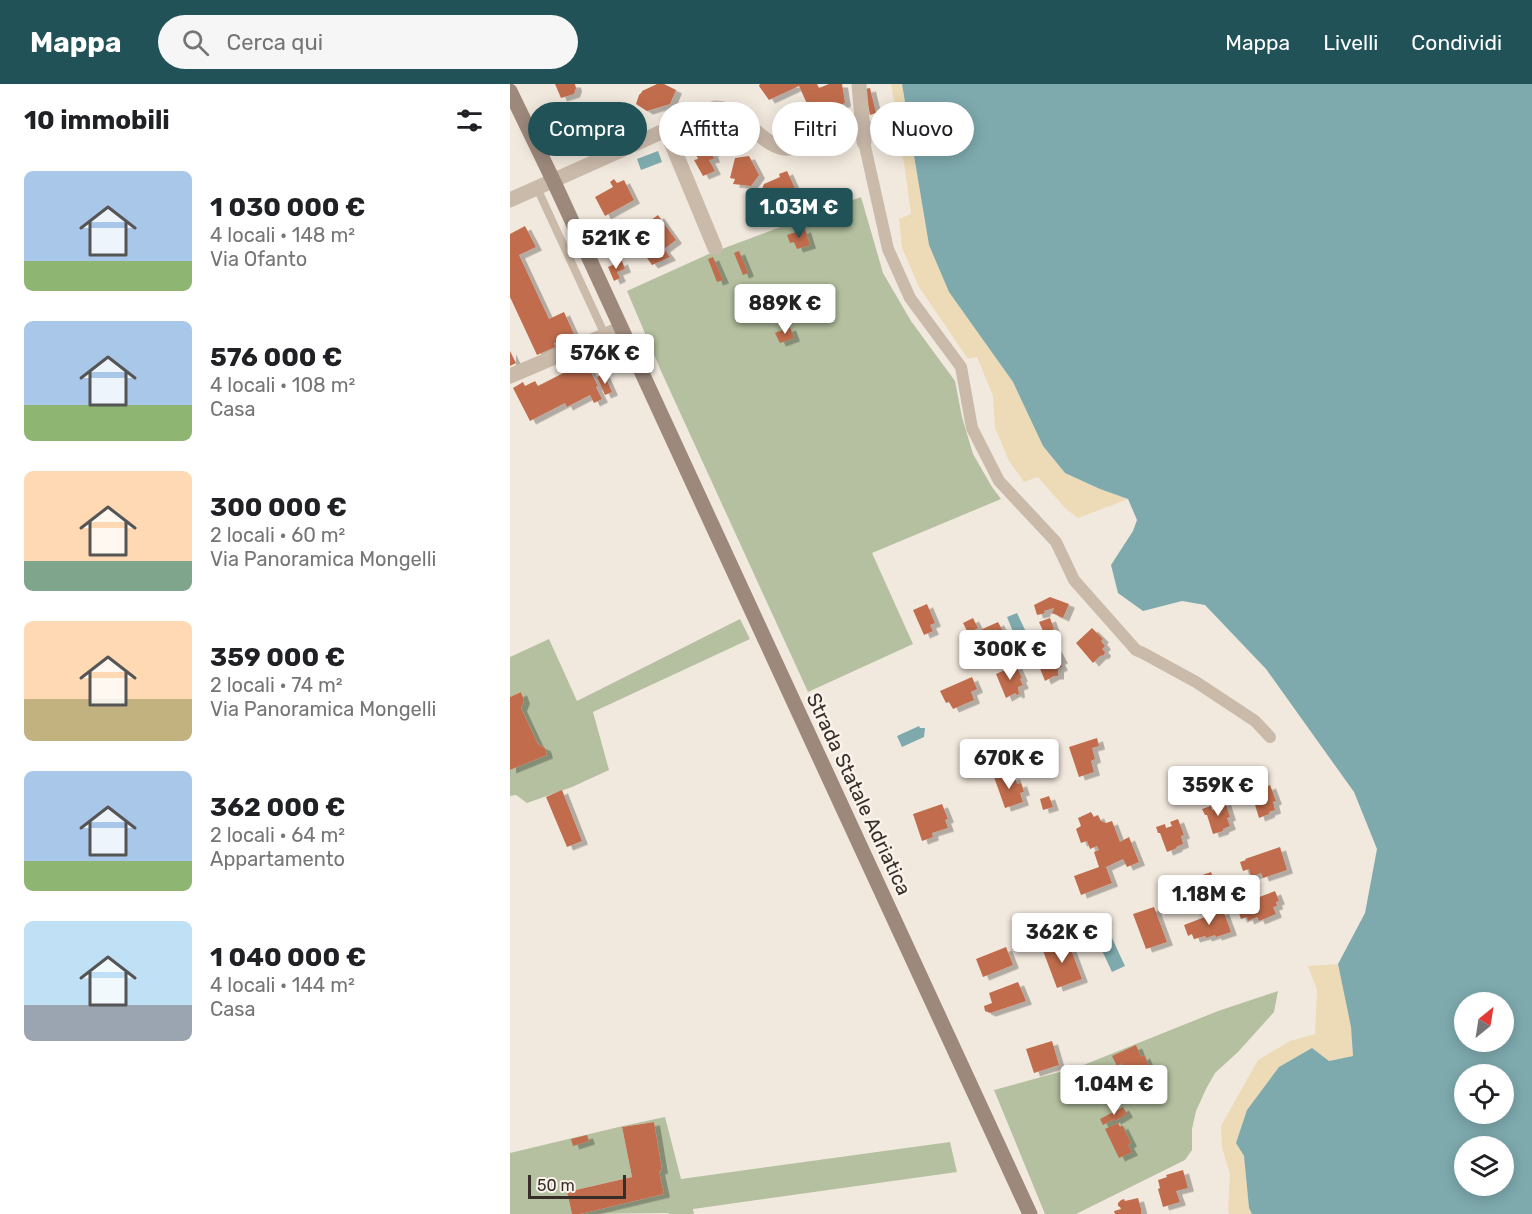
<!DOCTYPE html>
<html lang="it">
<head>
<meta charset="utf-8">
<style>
  :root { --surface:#fff; --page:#f6f6f6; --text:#202124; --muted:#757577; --accent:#205258 }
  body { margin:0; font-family:Rubik,sans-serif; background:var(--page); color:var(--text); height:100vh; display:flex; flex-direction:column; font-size:22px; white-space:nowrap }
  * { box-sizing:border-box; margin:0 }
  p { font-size:20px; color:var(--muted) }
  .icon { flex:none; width:33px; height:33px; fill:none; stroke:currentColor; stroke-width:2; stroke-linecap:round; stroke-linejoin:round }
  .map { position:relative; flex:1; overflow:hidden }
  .sheet { display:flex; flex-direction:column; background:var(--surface); width:510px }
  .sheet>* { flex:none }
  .top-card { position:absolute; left:18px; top:18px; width:570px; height:54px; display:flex; gap:12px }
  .needle { width:39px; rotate:30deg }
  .fabs { position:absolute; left:944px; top:908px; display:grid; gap:12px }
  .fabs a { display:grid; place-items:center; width:60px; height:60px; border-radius:50%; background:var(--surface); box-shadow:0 3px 15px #0003; font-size:30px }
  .scale { position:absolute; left:18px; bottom:15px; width:98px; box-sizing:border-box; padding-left:6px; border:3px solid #372e2a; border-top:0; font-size:16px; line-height:21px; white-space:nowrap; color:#372e2a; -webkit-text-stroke:4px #f9f3eb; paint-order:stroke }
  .price { position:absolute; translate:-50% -51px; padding:0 14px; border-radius:6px; background:#fff; color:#222; font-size:20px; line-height:39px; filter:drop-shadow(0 2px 3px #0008) }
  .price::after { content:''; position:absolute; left:50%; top:36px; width:18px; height:14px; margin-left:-9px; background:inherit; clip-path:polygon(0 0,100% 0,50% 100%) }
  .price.active { background:var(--accent); color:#fff }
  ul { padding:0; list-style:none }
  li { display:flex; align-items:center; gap:18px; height:150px; padding:0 24px }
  li span { display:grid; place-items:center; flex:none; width:168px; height:120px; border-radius:9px; color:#555 }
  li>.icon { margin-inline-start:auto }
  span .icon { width:72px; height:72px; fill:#fffc; stroke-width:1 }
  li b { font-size:26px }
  h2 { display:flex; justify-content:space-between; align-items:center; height:72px; padding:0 24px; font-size:26px }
  .pill { padding:0 21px; border-radius:27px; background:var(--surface); box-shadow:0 3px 15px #0003; font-size:21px; line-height:54px }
  .pill.active { background:var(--accent); color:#fff }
  header { display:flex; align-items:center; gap:36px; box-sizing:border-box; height:84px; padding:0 30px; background:var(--accent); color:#fff }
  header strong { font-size:28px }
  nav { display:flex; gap:33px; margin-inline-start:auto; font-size:21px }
  .search { width:420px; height:54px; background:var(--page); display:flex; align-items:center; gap:15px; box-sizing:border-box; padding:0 21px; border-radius:33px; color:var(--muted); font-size:22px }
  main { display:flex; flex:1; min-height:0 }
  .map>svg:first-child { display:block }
  .green { fill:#b4c09f }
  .sand { fill:#ecdbb6 }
  .water { fill:#7eaaae; fill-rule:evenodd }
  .building { fill:#c16d4d; filter:url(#shadow) }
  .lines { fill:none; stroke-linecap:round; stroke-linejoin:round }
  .service { stroke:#cabaaa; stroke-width:8 }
  .pedestrian { stroke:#cabaaa; stroke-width:12 }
  .minor { stroke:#cabaaa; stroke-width:15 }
  .secondary { stroke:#9d897c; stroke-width:15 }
  .labels { text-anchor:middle; stroke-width:5; stroke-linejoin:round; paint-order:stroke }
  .street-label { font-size:20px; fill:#372e2a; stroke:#f9f3eb }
</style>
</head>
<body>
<header>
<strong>Mappa</strong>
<div class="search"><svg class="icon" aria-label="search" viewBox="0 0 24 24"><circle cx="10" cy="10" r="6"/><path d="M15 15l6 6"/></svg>Cerca qui</div>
<nav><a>Mappa</a><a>Livelli</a><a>Condividi</a></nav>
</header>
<main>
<section class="sheet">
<h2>10 immobili<svg class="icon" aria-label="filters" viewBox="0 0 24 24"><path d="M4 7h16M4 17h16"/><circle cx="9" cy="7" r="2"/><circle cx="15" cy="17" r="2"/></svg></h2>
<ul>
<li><span style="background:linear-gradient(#a9c7e8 75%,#8fb573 0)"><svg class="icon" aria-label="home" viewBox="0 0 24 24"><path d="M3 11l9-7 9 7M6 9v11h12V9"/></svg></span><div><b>1 030 000 €</b><p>4 locali · 148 m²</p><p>Via Ofanto</p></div></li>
<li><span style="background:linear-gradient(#a9c7e8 70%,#8fb573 0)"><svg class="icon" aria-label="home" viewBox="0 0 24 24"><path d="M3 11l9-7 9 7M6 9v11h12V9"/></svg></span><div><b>576 000 €</b><p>4 locali · 108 m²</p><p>Casa</p></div></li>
<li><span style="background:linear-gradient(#ffd9b3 75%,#7fa58c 0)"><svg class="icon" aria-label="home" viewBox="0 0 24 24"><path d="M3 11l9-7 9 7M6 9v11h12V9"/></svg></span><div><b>300 000 €</b><p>2 locali · 60 m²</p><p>Via Panoramica Mongelli</p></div></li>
<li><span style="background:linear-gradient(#ffd9b3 65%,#c2b280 0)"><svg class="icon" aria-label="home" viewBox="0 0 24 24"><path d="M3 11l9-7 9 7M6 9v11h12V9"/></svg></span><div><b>359 000 €</b><p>2 locali · 74 m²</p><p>Via Panoramica Mongelli</p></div></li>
<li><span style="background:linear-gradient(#a9c7e8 75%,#8fb573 0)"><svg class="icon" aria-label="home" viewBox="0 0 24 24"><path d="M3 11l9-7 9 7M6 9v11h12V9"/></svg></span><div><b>362 000 €</b><p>2 locali · 64 m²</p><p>Appartamento</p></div></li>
<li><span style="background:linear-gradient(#bfe0f5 70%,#9aa5b1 0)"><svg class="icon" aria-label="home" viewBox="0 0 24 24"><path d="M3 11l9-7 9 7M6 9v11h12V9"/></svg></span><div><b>1 040 000 €</b><p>4 locali · 144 m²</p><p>Casa</p></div></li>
</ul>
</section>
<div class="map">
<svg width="1022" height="1130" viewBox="0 0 1022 1130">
  <defs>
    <filter id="shadow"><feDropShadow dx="6" dy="3.5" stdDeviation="0" flood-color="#0004"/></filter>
  </defs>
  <rect width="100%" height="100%" fill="#f2e9de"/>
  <!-- green -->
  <path class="green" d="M351 113 373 189 401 237 445 297 452 333 463 370 482 403 491 415 362 469 403 560 298 608 151 287 117 207 201 169Z
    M230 535 240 555 83 628 99 686 62 703 17 719 6 711 0 712V686L37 671 35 664 29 661 27 658 11 624 14 616 11 608 0 613V573L39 555 67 617Z
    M768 907 764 928 728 968 705 989 696 1005 686 1027 682 1045V1066L675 1076 566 1130H535L484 1006 571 982 708 927Z
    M155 1033 171 1095 440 1058 447 1088 183 1125 184 1130H159L158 1129 70 1130 154 1110 149 1087 152 1086 144 1038 112 1043 122 1093 57 1108 62 1130H0V1069L113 1042Z"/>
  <!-- sand -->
  <path class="sand" d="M381 0H392L419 161 439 208 503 298 533 362 555 389 590 405 618 415 568 434 555 424 528 393 514 398 499 377 485 344 483 312 467 273 458 275 409 203 392 164 389 135 401 130 394 79 391 66 369 55 364 34 386 29Z
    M828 880 841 943 843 972 819 977 726 1059 734 1072 739 1124 742 1130H719L718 1124 720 1090 712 1064 711 1042 748 976 780 957 805 950 807 906 798 882Z"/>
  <!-- water -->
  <path class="water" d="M392 0H1022V1130H742L739 1124 734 1072 726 1059 737 1026 769 983 802 964 819 977 843 972 841 943 828 880 855 829 867 765 844 708 756 585 695 521 672 517 633 527 608 509 601 481 623 447 627 436 618 415 590 405 555 389 533 362 503 298 439 208 419 161ZM954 918H993V957H954ZM954 990H993V1029H954ZM954 1062H993V1101H954Z
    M148 67 152 78 131 86 127 75Z
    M507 529 517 550 506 555 497 533Z
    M409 642 410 644H415L414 653 392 663 387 652Z
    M602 854 615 882 602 888 589 860Z"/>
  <!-- building -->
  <path class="building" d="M45 0H65L66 4 64 10 51 14Z
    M147 0H154L166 6 160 20 137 27 126 20 129 11 132 8V7Z
    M250 0H307L309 4 319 0H332L335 19 322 25 327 37 281 55 271 33 298 22 289 2 259 16 249 2Z
    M360 4 366 29 360 31 355 5Z
    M89 20 101 49 69 62 57 33Z
    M205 45 212 55 209 66 202 69 204 75 199 76 205 87 193 92 184 76 188 75 181 59 185 57 183 53 189 50 193 51Z
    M239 72 249 91 241 102 223 100 225 95 220 94 225 74Z
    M277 87 289 113 275 120 274 116 259 123 251 107 254 100 270 93 269 90Z
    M104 95 107 99 114 96 124 116 95 132 85 113 103 103 100 98Z
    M148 131 166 156 154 165 160 173 142 181 123 154 133 147 131 143Z
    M15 142 26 163 9 171 39 235 54 228 64 250 44 259 45 263 27 271 0 213V150Z
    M295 145 300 161 287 165 284 158 280 159 277 151Z
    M229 167 238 189 233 191 224 169Z
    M203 173 213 196 207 198 198 175Z
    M112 177 115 185 107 188 110 194 104 197 98 183Z
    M280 243 284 254 270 259 265 249Z
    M0 267 6 279 0 282Z
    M73 273 88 302 86 303 92 315 84 319 80 311 57 323 55 319 20 337 3 304 13 298 15 302 25 297 28 302 65 283 63 278Z
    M94 290 102 308 95 311 87 293Z
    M540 513 559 520 553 534 542 529 544 524 534 527 535 529 532 530 527 531 524 521Z
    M417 520 425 539 420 541 423 547 414 551 403 526Z
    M463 534 468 544 458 549 453 539Z
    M540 534 544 545 534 549 529 538Z
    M488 538 495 551 493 552 495 558 491 560 492 565 491 567 487 566 478 571 468 547Z
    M582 544 593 555 591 557 595 562 592 565 595 568 594 571 590 572 583 579 566 559Z
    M545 563 552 576 549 577 552 583 548 585V592H544L535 597 525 572Z
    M506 581 512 594 510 595 513 601 508 603 509 610 507 611 505 609 496 614 486 590Z
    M462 593 467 605 461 608 464 616 443 625 439 618 436 619 430 607Z
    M11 608 14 616 11 624 27 658 29 661 35 664 37 671 0 686V613Z
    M587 654 589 662 582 664 585 675 581 677 584 688 569 693 559 663Z
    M496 689 498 694 504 692 507 700 511 699 514 708 510 709 513 718 495 724 484 693Z
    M760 701 766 717 763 718 765 726 759 728V730L749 734 743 714 740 715 738 709 746 706 748 710 754 708 752 704Z
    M52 706 72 757 57 763 36 713Z
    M539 712 543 723 533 726 530 715Z
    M715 717 720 733 717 734 720 742 713 745V747L703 750 697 731H695L692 725 701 722 702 726 708 724 707 720Z
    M432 720 438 735 435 736 438 744 422 749 423 753 412 757 403 730Z
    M581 728 584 733 588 731 591 737 596 739 602 737 610 758 619 753 629 778 617 783 613 775 596 783 602 799 571 811 564 792 589 783 584 768 589 766 587 762 580 765 577 757 571 759 566 745 571 742 568 734Z
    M668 735 674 751 671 752 673 760 666 763 667 764 657 768 650 749H648L646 743 655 740 656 744 662 742 660 738Z
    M770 763 777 786 753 794 751 789 741 793 739 785 733 787 730 778 736 776 735 775Z
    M701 788 708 805 692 811 694 815 681 820 674 818 668 808 670 800 672 798Z
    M765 807 769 817 766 818 767 822 763 823 766 830 749 837 747 833 738 837 737 833 731 835 727 824 732 823 731 820Z
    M644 823 657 858 636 865 623 830Z
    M713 826 721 848 706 853 705 851 696 854 695 852 684 855 682 850 678 852 674 841Z
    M557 855 572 895 547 904 532 864Z
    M496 863 503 881 473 893 466 875Z
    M508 898 516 917 480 929 475 927 474 922 482 919 479 909Z
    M542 957 549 981 524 989 516 965Z
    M626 961 631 973 634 971 647 999 635 1004 630 994 621 999 612 979 607 982 602 972Z
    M613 1023 617 1030 605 1037 604 1035 593 1041 590 1035Z
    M144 1038 152 1086 149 1087 154 1110 70 1130H62L57 1108 122 1093 112 1043Z
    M608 1039 610 1043 612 1041 621 1059 618 1061 622 1068 609 1074 595 1045Z
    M77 1051 79 1057 63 1062 61 1055Z
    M673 1086 678 1104 666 1107 670 1118 653 1123 648 1105 650 1104 648 1096 657 1093 656 1091Z
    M628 1114 631 1125V1130H605L604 1127 611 1125 610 1123 608 1122V1119L611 1116 614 1115 615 1117Z"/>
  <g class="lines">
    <!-- service -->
    <path class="service" d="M27 104 95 251"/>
    <!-- pedestrian -->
    <path class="pedestrian" d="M354 58 378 165 400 214 451 283 462 344 489 397 546 458 564 496 626 566 633 569 686 598 745 637 760 653"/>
    <!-- minor -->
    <path class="minor" d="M349 0 354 58
      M156 46 205 164
      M0 116 205 24C231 23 248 59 273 64 289 67 335 47 354 41
      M0 292 110 245"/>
    <!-- secondary -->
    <path class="secondary" d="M0 7 43 96 520 1130"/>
  </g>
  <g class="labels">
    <!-- street labels -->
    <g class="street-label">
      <text transform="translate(349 710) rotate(65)" y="7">Strada Statale Adriatica</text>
    </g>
  </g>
</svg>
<div class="fabs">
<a><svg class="needle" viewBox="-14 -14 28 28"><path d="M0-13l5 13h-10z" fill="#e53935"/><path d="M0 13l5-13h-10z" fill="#757577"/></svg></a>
<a><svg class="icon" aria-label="locate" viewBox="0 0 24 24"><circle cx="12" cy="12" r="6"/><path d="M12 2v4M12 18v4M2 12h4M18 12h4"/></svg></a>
<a><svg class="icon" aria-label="layers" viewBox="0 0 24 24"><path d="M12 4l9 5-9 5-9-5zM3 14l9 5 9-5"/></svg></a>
</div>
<div class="scale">50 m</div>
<b class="price active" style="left:289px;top:155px">1.03M €</b>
<b class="price" style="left:106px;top:186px">521K €</b>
<b class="price" style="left:275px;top:251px">889K €</b>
<b class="price" style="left:95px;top:301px">576K €</b>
<b class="price" style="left:500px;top:597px">300K €</b>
<b class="price" style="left:499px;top:706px">670K €</b>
<b class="price" style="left:708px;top:733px">359K €</b>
<b class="price" style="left:699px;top:842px">1.18M €</b>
<b class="price" style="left:552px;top:880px">362K €</b>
<b class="price" style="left:604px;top:1032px">1.04M €</b>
<div class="top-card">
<a class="pill active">Compra</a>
<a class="pill">Affitta</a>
<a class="pill">Filtri</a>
<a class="pill">Nuovo</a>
</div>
</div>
</main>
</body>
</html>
